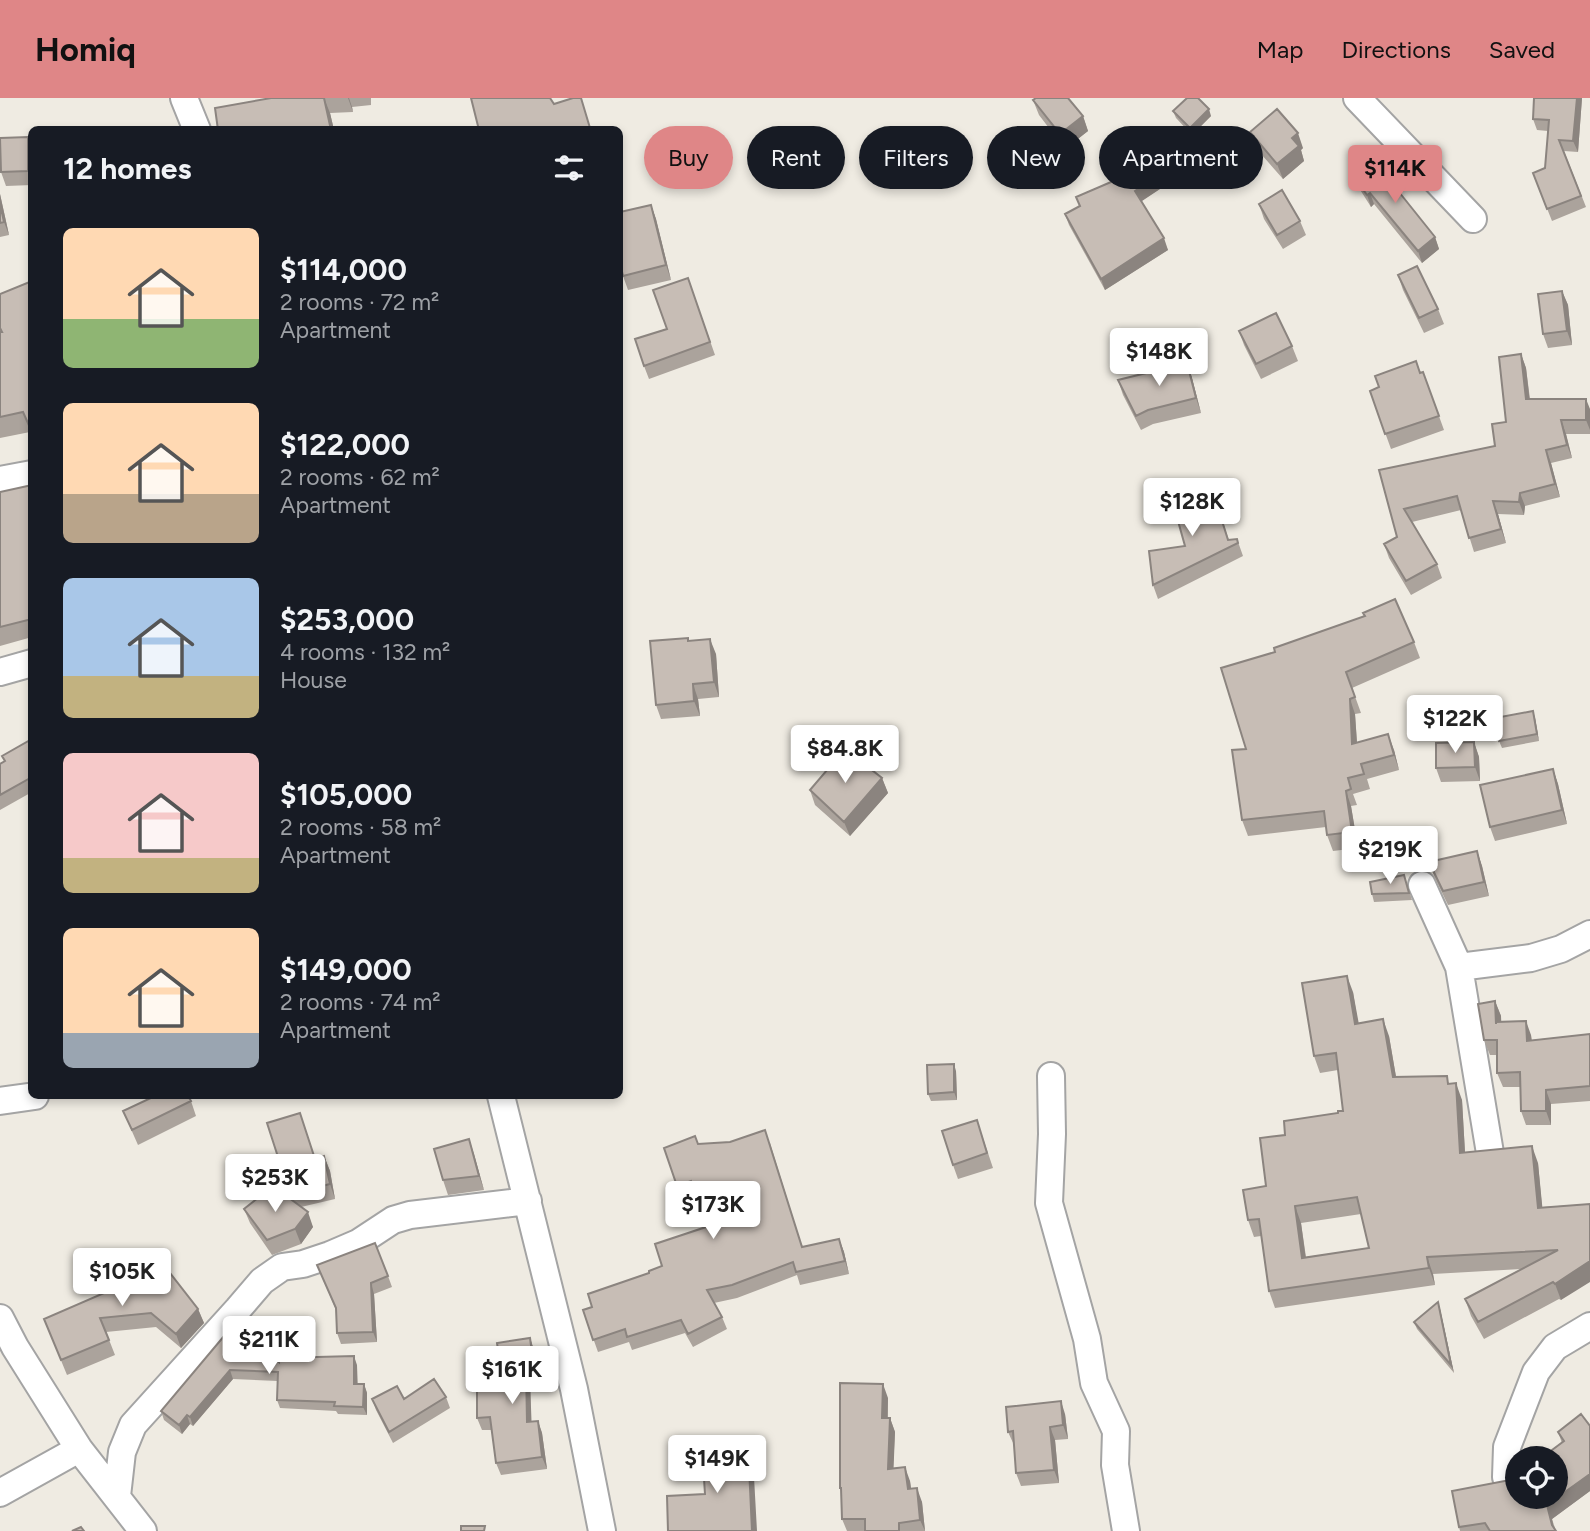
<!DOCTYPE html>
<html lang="en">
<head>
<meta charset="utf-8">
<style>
  :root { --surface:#171b24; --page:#20242c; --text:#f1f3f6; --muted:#9ea1a6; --accent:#df8687 }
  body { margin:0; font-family:Figtree,sans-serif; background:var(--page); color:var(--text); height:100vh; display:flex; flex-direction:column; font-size:26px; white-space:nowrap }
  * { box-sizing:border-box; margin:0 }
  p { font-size:23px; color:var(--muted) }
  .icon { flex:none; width:38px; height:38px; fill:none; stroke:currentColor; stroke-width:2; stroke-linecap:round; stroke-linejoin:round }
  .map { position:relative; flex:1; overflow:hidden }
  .drawer { position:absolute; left:28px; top:28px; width:595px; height:973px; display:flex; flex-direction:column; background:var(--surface); border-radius:10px; box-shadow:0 4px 10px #0003 }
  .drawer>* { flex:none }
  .hud { position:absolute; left:644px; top:28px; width:665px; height:63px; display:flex; gap:14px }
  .buttons { position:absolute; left:1505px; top:1348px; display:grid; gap:14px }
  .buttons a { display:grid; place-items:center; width:63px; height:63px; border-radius:50%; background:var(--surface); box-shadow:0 4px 10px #0003; font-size:35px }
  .price { position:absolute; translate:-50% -60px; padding:0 16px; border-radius:7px; background:#fff; color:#222; font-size:23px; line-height:46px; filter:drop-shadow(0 2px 4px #0008) }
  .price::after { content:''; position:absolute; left:50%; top:42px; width:21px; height:16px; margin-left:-10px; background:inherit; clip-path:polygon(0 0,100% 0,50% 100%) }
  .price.on { background:var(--accent); color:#111 }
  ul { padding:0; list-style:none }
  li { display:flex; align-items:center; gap:21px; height:175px; padding:0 35px }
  li span { display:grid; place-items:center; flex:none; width:196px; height:140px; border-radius:10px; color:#555 }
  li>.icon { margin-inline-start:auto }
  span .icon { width:84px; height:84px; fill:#fffc; stroke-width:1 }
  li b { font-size:30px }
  h2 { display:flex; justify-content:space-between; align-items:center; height:84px; padding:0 35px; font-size:30px }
  .tag { padding:0 24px; border-radius:32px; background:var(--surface); box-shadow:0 4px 10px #0003; font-size:24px; line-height:63px }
  .tag.on { background:var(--accent); color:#111 }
  header { display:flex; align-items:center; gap:42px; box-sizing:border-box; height:98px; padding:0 35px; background:var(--accent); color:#111 }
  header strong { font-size:33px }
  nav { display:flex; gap:38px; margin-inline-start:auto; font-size:24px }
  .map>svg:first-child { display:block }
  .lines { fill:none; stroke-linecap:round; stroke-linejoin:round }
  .street-casing { stroke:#a4a4a4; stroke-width:30 }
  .street { stroke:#fff; stroke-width:26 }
  .wall { fill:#aba39c; fill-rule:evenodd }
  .shaded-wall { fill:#8b847f }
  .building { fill:#c7bdb5; stroke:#8b847f; stroke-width:2; fill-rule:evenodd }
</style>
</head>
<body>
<header>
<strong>Homiq</strong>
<nav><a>Map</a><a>Directions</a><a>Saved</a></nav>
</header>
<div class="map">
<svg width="1590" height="1433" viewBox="0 0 1590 1433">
  <rect width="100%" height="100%" fill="#efebe2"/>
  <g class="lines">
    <defs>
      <path id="street" d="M184 0 197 32
        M1357 0 1473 121
        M0 382 32 376
        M0 574 32 565
        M1422 787 1459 869 1490 1055
        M1459 869 1531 860 1561 851 1590 836
        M1051 978 1052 1036 1049 1105 1087 1241 1094 1285 1116 1333 1115 1367 1126 1433
        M501 998 574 1291 602 1433
        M0 1003 35 998
        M0 1220 15 1249 79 1351 143 1433
        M1506 1379 1507 1349 1536 1274 1555 1249 1590 1228
        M0 1395 79 1351
        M117 1398 122 1354 133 1327 238 1211 262 1183 282 1169 303 1166 330 1157 358 1145 393 1122 410 1117 528 1103"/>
    </defs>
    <!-- street casing -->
    <use href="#street" class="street-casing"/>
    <!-- street -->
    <use href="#street" class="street"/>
  </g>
  <!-- wall -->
  <path class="wall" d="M271 0H371V7L352 9 353 14 330 15 334 32H218Z
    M1534 0H1582L1578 54 1564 53 1586 109 1552 123 1533 75 1545 70 1548 33 1537 32 1533 21Z
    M1033 2 1083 18 1088 33 1065 51 1039 17Z
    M1173 13 1211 18 1192 37 1176 20Z
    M1250 34 1303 50 1301 52 1304 63 1283 81 1255 49Z
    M28 39 32 49V87L6 88 1 74Z
    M1111 53 1162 75 1166 87 1141 103 1168 152 1105 192 1069 127 1065 116 1080 108 1115 82 1111 71 1117 67Z
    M1354 79 1435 139 1439 151 1422 165 1374 106 1371 109 1359 90Z
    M0 96 9 137 0 139Z
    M1259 106 1300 123 1306 137 1283 151 1264 121Z
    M651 107 656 121 671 182 628 192 623 178Z
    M1398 177 1438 211 1444 226 1424 235 1403 192Z
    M688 180 715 257 649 281 644 268 667 231Z
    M32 183V337L30 334 0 340V196Z
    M1562 193 1568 207 1572 247 1548 250 1543 236Z
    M1239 233 1292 248 1298 263 1261 281 1244 247Z
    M1521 256 1526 270 1530 301 1590 311V336H1566L1572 360 1551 365 1560 399 1525 408 1524 417 1498 416 1506 445 1474 454 1461 412 1412 424 1437 466 1442 480 1411 497 1389 460 1384 446 1397 439 1379 372 1495 348 1506 324Z
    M1187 265 1192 280 1201 315 1153 326 1141 332 1123 297 1118 282Z
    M1423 274 1444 332 1391 351 1370 293Z
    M32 387V539L0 548V394Z
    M1213 394 1229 442 1237 441 1243 458 1158 501 1153 487 1185 448Z
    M689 543 716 556 719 599 698 601 700 618 661 621 656 607Z
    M1414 544 1420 560 1352 590 1361 615 1355 616 1357 644 1394 652 1399 672 1367 681 1370 691 1353 696 1357 707 1351 708 1358 750 1333 753 1327 737 1326 729 1248 738 1242 722 1246 651 1221 570Z
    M1535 620 1539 643 1502 650 1499 643Z
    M32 641V694L0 712V666L4 663 2 658Z
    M1474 644 1479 659 1480 683 1441 684 1436 670Z
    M1553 671 1558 686 1567 726 1495 743 1490 729Z
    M882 680 888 695 850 738 815 707 810 692Z
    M1477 753 1482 768 1489 798 1448 807 1434 778 1429 764Z
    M1404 777 1412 802 1374 804 1372 796Z
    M1353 894 1358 926 1389 938 1396 979 1450 985 1462 1002 1465 1055 1538 1065 1542 1109 1590 1106 1561 1202 1559 1201 1484 1241 1471 1218 1465 1201 1521 1171 1433 1176 1435 1187 1275 1210 1269 1193 1261 1138 1254 1139 1248 1122 1266 1088 1285 1037 1343 1013 1338 972 1320 975 1314 958ZM1361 1116 1369 1150 1306 1159 1301 1125Z
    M1495 903 1501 918V924L1531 937 1532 942 1590 936V1003L1551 1006V1027H1526L1521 1013V989H1503L1497 975V957H1490L1484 942Z
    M956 973 957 1002 931 1003 928 996Z
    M191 1003 196 1018 138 1047 123 1013Z
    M267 1025 316 1060 324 1058 330 1073 335 1101 301 1109 313 1129 301 1146 272 1157 250 1125 244 1111 293 1103Z
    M982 1037 993 1070 958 1081 953 1067Z
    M469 1041 484 1092 448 1097 443 1082Z
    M770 1045 802 1149 839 1141 844 1154 849 1176 800 1187 797 1177 737 1200 714 1205 722 1219 727 1231 693 1249 685 1235 632 1252 629 1244 598 1254 583 1212 592 1209 662 1168 706 1129 695 1096 682 1101 664 1050 698 1046Z
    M317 1167 388 1178 392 1189 374 1196 377 1244 341 1246 337 1235 336 1212Z
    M1438 1204 1440 1211 1454 1275 1417 1231 1414 1224Z
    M198 1211 204 1225 181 1250 156 1229 106 1234 115 1257 67 1277 44 1221Z
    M235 1225 279 1264 357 1267V1286H364L367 1295V1317L338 1316 336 1313 280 1310 277 1302 278 1283 233 1281 193 1328 190 1326 182 1336 164 1322 161 1313Z
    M530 1240 534 1252 539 1281 530 1282 531 1324 538 1323 542 1335 547 1371 501 1377 496 1365 492 1332H482L477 1320 504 1292Z
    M446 1299 450 1310 393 1345 376 1312 372 1301Z
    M888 1300V1320H890L895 1334 893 1370 910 1383 911 1391 922 1404 925 1433H847L842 1421V1395L840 1390Z
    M1065 1316 1068 1341 1055 1342 1059 1385 1021 1388 1016 1375 1014 1347 1008 1334Z
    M1590 1328V1393L1552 1421 1556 1433H1460L1459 1429 1556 1398 1562 1345 1558 1334Z"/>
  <!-- shaded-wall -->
  <path class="shaded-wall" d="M324 0 330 15 334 32H331Z
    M348 0H349L352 9 353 14Z
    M1577 0H1582L1578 54 1573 43Z
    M1209 11 1211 18 1192 37 1190 30Z
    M1083 18 1088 33 1065 51 1060 36Z
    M1298 35 1303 50 1301 52 1304 63 1283 81 1277 66 1292 40Z
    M28 39 32 49V82L28 73Z
    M1162 75 1166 87 1139 105 1135 93Z
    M1370 95 1374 106 1371 109 1367 97Z
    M0 96 9 137 4 124 0 106Z
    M651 107 656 121 671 182 666 167Z
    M1435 139 1439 151 1422 165 1418 153Z
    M1164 140 1168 152 1105 192 1101 181Z
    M1562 193 1568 207 1572 247 1567 233Z
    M1521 256 1526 270 1531 314 1526 301Z
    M1187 265 1192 280 1201 315 1196 300Z
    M1586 301 1590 311V332L1586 322Z
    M1561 322 1566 336 1572 360 1567 347Z
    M1546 352 1551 365 1560 399 1555 386Z
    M1520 395 1525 408 1524 417 1519 404Z
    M1493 403 1498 416 1506 445 1501 431Z
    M710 541 716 556 719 599 714 584Z
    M693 586 698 601 700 618 694 603Z
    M1350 601 1355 616 1358 661 1352 646Z
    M1533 613 1535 620 1539 643 1537 636Z
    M1388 636 1394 652 1399 672 1394 657Z
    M1474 644 1479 659 1480 683 1475 669Z
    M1553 671 1558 686 1567 726 1562 712Z
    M882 680 888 695 850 738 844 724Z
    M1346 693 1351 708 1358 750 1352 734Z
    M1477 753 1482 768 1489 798 1484 784Z
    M1347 878 1353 894 1362 943 1355 926Z
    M1495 903 1501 918 1502 941 1496 926Z
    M1383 921 1389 938 1399 996 1393 979Z
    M1526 923 1531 937 1532 957 1527 943Z
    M954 966 956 973 957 1002 954 994Z
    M1456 985 1462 1002 1466 1072 1460 1055Z
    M1546 992 1551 1006V1027L1546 1013Z
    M469 1041 474 1056 484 1092 479 1078Z
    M1532 1048 1538 1065 1544 1126 1538 1110Z
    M324 1058 330 1073 335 1101 330 1086Z
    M1295 1108 1301 1125 1308 1177 1302 1160Z
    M308 1114 313 1129 301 1146 295 1131Z
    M839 1141 844 1154 849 1176 845 1163Z
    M1427 1159 1433 1176 1435 1187 1429 1170Z
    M1590 1163V1184L1561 1202 1555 1186Z
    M371 1185 374 1196 377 1244 373 1234Z
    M1438 1204 1440 1211 1454 1275 1451 1267Z
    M198 1211 204 1225 181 1250 176 1236Z
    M530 1240 534 1252 539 1281 534 1269Z
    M354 1258 357 1267 358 1295 354 1286Z
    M526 1270 530 1282 532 1337 527 1324Z
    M230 1272 233 1281 193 1328 190 1319Z
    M364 1286 367 1295V1317L363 1309Z
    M883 1286 888 1300 887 1333 882 1320Z
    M1061 1303 1065 1316 1068 1341 1063 1327Z
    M187 1317 190 1326 182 1336 179 1327Z
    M890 1320 895 1334 893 1384 888 1371Z
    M538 1323 542 1335 547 1371 542 1359Z
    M1050 1329 1055 1342 1059 1385 1054 1372Z
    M748 1347 753 1361 757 1433H752Z
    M905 1369 910 1383 913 1405 908 1391Z
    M1590 1376V1393L1552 1421 1554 1433 1547 1407Z
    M917 1390 922 1404 925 1433 920 1422Z"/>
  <!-- building -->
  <path class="building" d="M271 0H324L331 32H218L215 10Z
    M471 0H550L554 6 573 0H581L590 30 587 32H479Z
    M1036 0H1068L1083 18 1060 36 1033 2Z
    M1187 0H1198L1209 11 1190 30 1173 13Z
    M1534 0H1577L1573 43 1559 42 1581 98 1547 111 1533 75 1545 70 1549 22 1533 21Z
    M1277 11 1298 35 1292 40 1299 48 1277 66 1250 34Z
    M1136 36 1162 75 1135 93 1164 140 1101 181 1065 116 1080 108 1076 99 1118 81 1111 71 1119 66 1111 53Z
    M28 39V73L1 74 0 40Z
    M1375 64 1435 139 1418 153 1370 95 1367 97 1354 79Z
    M1282 92 1300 123 1277 137 1259 106Z
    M0 106 4 124 0 125Z
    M651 107 666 167 623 178 620 165V114Z
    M1417 168 1438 211 1419 220 1398 177Z
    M688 180 710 244 644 268 635 241 667 231 653 192Z
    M32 183V332H31L23 314 0 319V234H2L0 230V196Z
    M1562 193 1567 233 1543 236 1538 196Z
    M1276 215 1292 248 1256 266 1239 233Z
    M1521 256 1526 301H1586V322H1561L1567 347 1546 352 1555 386 1520 395 1519 404 1493 403 1501 431 1469 440 1457 398 1404 411 1437 466 1406 483 1384 446 1397 439 1379 372 1495 348 1492 326 1506 324 1499 259Z
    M1416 263 1420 275 1423 274 1439 318 1385 336 1370 293 1379 289 1375 278Z
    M1187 265 1196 300 1148 312 1136 318 1118 282Z
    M32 387V521L0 529V394Z
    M1213 394 1228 442 1237 441 1238 445 1153 487 1149 453 1185 448 1173 405Z
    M1395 501 1414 544 1346 574 1355 599 1350 601 1352 646 1388 636 1394 657 1361 666 1364 676 1348 680 1351 691 1346 693 1352 734 1327 737 1324 713 1242 722 1232 652 1246 651 1221 570 1275 554 1274 550 1365 518 1363 515Z
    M688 540V543L710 541 714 584 693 586 694 603 656 607 650 543Z
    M1533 613 1537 636 1499 643 1495 620Z
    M32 641V679L0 697V666L5 663 2 658Z
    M1474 644 1475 669 1436 670V645Z
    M845 651 882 680 844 724 810 692Z
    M1553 671 1562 712 1490 729 1480 687Z
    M1477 753 1484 784 1443 793 1429 764Z
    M1404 777 1409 795 1372 796 1370 784Z
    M1347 878 1355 926 1383 921 1393 979 1447 978 1448 986 1456 985 1460 1055 1532 1048 1538 1110 1590 1106V1163L1555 1186 1553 1184 1478 1224 1465 1201 1558 1152 1427 1159 1429 1170 1269 1193 1259 1121 1248 1122 1243 1092 1266 1088 1260 1040 1285 1037 1284 1023 1338 1015V1013H1343L1336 955 1314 958 1302 885ZM1357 1099 1369 1150 1302 1160 1295 1108Z
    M1495 903 1496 926V924L1526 923 1527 943 1590 936V988L1546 992V1013H1521L1520 974 1497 975V942H1484L1478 906Z
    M954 966V994L928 996 927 967Z
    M155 998H188L191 1003 132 1032 123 1013Z
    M300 1015 315 1061 324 1058 330 1086 290 1096 267 1025Z
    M977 1022 987 1055 953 1067 942 1033Z
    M765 1032 802 1149 839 1141 845 1163 796 1174 793 1164 732 1187 707 1192 722 1219 688 1236 681 1222 627 1239 625 1231 593 1242 583 1212 592 1209 588 1196 649 1175V1173L662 1168 655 1146 706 1129 691 1083 677 1088 664 1050 695 1038 698 1046 730 1044Z
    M469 1041 479 1078 443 1082 434 1051Z
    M273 1088 308 1114 295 1131 267 1142 244 1111Z
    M375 1145 388 1178 371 1185 373 1234 337 1235 336 1210 317 1167Z
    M156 1157 198 1211 176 1236 151 1215 100 1220 109 1242 61 1262 44 1221 118 1189 114 1179Z
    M1438 1204 1451 1267 1414 1224Z
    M235 1225 279 1264V1260L354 1258V1286H364L363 1309 334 1308 335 1304 277 1302 278 1274 230 1272 190 1319 187 1317 179 1327 161 1313Z
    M530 1240 534 1269 526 1270 527 1324 538 1323 542 1359 496 1365 490 1319 477 1320V1292H504L497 1245Z
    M434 1281 446 1299 389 1334 372 1301 397 1288 404 1301Z
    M840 1285 883 1286 882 1320H890L888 1371 905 1369 908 1391 917 1390 920 1422 899 1425V1433H865V1421H842L841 1390H840Z
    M1061 1303 1063 1327 1050 1329 1054 1372 1016 1375 1013 1333 1008 1334 1006 1309Z
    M1581 1316 1590 1328V1376L1547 1407 1552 1427 1556 1433H1490L1485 1425 1459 1429 1452 1393 1510 1382 1509 1379 1512 1376 1517 1375V1398H1556V1360H1545L1544 1358 1564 1343 1558 1334Z
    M748 1347 752 1433H668L667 1398 705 1396 702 1350Z
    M461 1428H485L484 1433H461Z
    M81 1429 84 1433H72Z"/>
</svg>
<div class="buttons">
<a><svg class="icon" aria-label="locate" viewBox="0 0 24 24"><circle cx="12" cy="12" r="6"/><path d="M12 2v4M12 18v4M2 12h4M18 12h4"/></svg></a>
</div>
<b class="price on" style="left:1395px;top:107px">$114K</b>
<b class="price" style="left:1159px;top:290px">$148K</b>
<b class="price" style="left:1192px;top:440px">$128K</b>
<b class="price" style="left:1455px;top:657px">$122K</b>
<b class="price" style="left:845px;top:687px">$84.8K</b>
<b class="price" style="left:1390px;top:788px">$219K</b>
<b class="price" style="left:275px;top:1116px">$253K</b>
<b class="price" style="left:713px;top:1143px">$173K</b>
<b class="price" style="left:122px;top:1210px">$105K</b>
<b class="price" style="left:269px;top:1278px">$211K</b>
<b class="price" style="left:512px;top:1308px">$161K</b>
<b class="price" style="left:717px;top:1397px">$149K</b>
<div class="hud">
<a class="tag on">Buy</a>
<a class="tag">Rent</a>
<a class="tag">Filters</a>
<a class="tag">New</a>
<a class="tag">Apartment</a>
</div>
<section class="drawer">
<h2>12 homes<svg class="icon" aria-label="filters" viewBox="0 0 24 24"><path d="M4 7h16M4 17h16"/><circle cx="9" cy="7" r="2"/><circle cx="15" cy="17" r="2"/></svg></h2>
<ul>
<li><span style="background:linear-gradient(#ffd9b3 65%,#8fb573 0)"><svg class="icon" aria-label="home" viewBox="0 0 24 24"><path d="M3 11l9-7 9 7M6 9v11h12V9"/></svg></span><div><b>$114,000</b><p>2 rooms · 72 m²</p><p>Apartment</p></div></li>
<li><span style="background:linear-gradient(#ffd9b3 65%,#b9a48a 0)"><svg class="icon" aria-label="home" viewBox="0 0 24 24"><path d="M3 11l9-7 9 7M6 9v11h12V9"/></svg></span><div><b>$122,000</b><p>2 rooms · 62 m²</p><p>Apartment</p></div></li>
<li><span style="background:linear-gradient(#a9c7e8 70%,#c2b280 0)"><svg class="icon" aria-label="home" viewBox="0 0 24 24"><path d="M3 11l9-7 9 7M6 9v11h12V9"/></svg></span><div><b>$253,000</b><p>4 rooms · 132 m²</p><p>House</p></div></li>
<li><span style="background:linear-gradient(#f6c9c9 75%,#c2b280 0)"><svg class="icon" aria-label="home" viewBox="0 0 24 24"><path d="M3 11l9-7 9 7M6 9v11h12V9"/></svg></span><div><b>$105,000</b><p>2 rooms · 58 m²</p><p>Apartment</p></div></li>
<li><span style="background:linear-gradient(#ffd9b3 75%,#9aa5b1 0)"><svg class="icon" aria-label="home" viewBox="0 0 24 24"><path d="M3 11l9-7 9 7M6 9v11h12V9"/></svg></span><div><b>$149,000</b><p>2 rooms · 74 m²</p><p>Apartment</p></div></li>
</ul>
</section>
</div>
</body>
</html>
